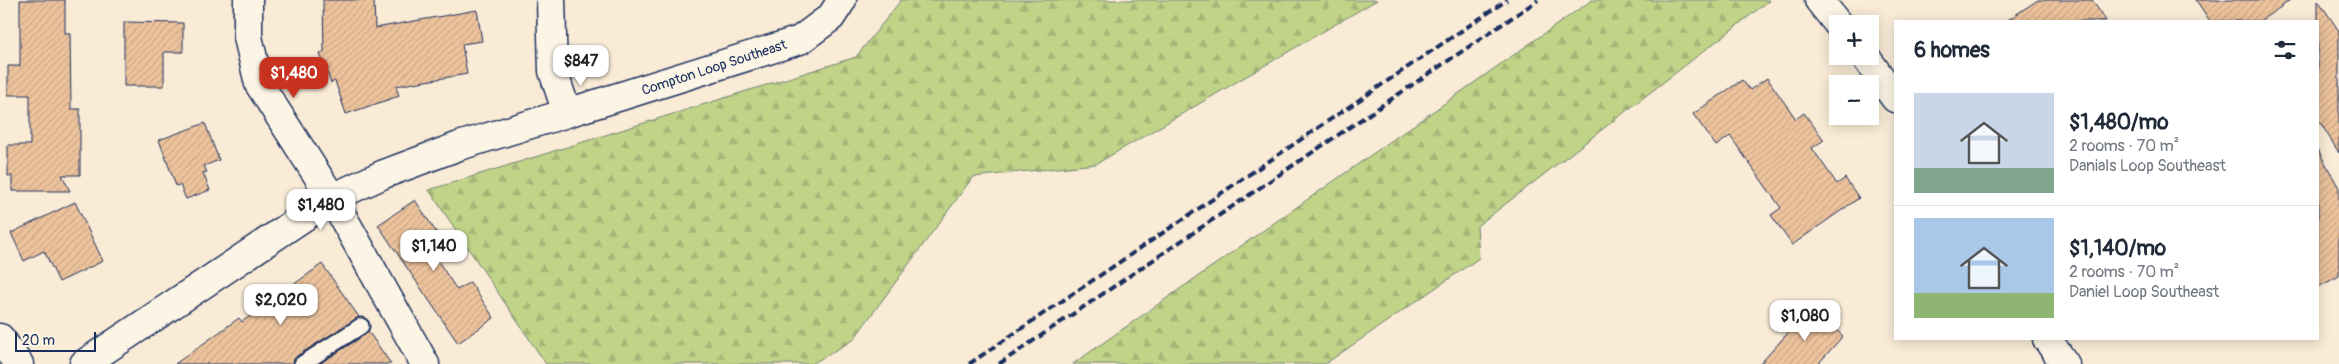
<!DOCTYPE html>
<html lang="en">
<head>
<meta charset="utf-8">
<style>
  :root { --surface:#fff; --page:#f6f6f7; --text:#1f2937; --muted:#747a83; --line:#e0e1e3; --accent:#c8321e }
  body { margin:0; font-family:Pangolin,sans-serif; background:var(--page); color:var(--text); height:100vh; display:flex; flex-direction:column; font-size:19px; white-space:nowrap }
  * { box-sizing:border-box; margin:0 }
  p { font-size:16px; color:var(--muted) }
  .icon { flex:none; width:28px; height:28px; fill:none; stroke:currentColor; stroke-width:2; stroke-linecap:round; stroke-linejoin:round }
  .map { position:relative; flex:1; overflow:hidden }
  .side { position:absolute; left:1894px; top:20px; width:425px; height:320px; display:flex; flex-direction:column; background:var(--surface); border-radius:0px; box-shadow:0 2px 12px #0003 }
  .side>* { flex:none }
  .tools { position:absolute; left:1829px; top:15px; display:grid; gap:10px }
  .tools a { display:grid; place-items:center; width:50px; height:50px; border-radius:0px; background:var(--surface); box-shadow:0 2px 12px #0003; font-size:25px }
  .scale { position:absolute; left:15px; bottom:12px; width:81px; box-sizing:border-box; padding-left:5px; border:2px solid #1b2f5e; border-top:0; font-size:14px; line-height:18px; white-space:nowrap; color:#1b2f5e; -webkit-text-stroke:4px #fcf5e5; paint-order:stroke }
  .price { position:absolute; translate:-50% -42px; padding:0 11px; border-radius:10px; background:#fff; color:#222; font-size:16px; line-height:32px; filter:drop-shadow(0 1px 2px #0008) }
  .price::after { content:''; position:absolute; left:50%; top:30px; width:15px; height:11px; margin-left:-8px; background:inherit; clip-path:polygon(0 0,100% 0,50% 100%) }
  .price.active { background:var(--accent); color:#fff }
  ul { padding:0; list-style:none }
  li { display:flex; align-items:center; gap:15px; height:125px; padding:0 20px }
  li+li { border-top:1px solid var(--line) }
  li span { display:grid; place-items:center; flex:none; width:140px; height:100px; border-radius:0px; color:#555 }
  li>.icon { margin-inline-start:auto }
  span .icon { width:60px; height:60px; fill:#fffc; stroke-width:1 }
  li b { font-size:21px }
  h2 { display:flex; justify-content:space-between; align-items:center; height:60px; padding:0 20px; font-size:21px }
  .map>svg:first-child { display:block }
  .forest { fill:url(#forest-firs); stroke:#6e8172 }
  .building { fill:url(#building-hatch); stroke:#1b2f5e }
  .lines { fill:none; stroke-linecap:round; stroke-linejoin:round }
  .lane-casing { stroke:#1b2f5e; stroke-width:19 }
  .street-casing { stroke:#1b2f5e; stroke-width:31 }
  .lane { stroke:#fcf5e5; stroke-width:15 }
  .street { stroke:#fcf5e5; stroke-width:28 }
  .rail { stroke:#1b2f5e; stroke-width:4; stroke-dasharray:8 4; stroke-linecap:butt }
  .labels { text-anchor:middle; stroke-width:4.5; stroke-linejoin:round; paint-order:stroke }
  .street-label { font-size:14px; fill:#1b2f5e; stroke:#fcf5e5 }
</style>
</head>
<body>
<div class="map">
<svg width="2339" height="364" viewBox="0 0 2339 364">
  <defs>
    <pattern id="forest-firs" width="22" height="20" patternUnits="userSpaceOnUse" patternTransform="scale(1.25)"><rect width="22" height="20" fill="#c1d387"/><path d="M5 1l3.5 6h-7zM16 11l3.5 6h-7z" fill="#a5b577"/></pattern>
    <pattern id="building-hatch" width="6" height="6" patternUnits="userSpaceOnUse" patternTransform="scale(1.25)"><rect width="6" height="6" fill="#edc39c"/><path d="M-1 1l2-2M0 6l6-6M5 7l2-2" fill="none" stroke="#cba889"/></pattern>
  </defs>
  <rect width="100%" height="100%" fill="#f9ebd6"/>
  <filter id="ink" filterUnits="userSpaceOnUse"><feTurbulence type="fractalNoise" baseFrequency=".02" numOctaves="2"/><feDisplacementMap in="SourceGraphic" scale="10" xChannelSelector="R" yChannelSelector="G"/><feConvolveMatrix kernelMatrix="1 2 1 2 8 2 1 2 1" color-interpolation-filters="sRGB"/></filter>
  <g filter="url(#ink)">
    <!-- forest -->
    <path class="forest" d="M901 0H1377L1096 164 973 177 853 340 812 364H546L429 190 856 57Z
      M1592 0H1770L1477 226 1479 258 1325 364H1073Z"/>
    <!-- building -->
    <path class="building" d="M20 0H65V33H70L71 109H80V175H62L70 191H12V176H8V145H30V95H8V66H20Z
      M323 0H374L375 28 477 10 482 41 462 44 467 74 396 86 399 96 346 114 335 81 331 83 320 54 324 52Z
      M2038 0H2092L2106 21H2006Z
      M2196 0H2291L2260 21H2210Z
      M2318 0 2339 31V153L2318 119Z
      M124 22 183 23V52H164V86H124Z
      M1767 78 1796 119 1804 113 1824 140 1812 148 1837 184 1845 178 1859 198 1792 245 1771 215 1781 208 1730 136 1716 146 1693 114 1742 80 1750 90Z
      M205 123 219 160 204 166 207 172 203 173 210 190 186 199 180 185 176 186 159 140Z
      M2318 150 2339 188V276L2318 287Z
      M415 200 440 238 428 246 434 255 457 290 470 282 494 318 458 343 378 225Z
      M75 202 103 261 59 282 44 251 24 261 11 233Z
      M322 264 359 317 297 356 293 364H175L239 318 242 322Z
      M1811 307 1843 336 1818 364H1760Z
      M368 331 391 364H319L366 334Z"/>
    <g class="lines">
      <defs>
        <path id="lane" d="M302 364 361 326"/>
        <path id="street" d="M248 0V37L259 84 332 198 425 364
          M551 0 553 71 567 113 800 40 831 17 842 0
          M1819 0 1838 24
          M1865 56 1895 98
          M0 338 19 364
          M2047 339 2065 364
          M84 364 332 198 384 174 459 146 567 113"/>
      </defs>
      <!-- lane casing -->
      <use href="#lane" class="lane-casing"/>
      <!-- street casing -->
      <use href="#street" class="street-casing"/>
      <!-- lane -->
      <use href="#lane" class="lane"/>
      <!-- street -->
      <use href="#street" class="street"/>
      <!-- rail -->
      <path class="rail" d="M969 364 1507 0
        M999 364 1538 0"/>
    </g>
  </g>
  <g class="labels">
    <!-- street labels -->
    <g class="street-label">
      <text transform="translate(714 67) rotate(-18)" y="5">Compton Loop Southeast</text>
    </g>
  </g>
</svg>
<div class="tools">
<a>+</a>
<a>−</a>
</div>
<div class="scale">20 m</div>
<b class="price" style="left:581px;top:87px">$847</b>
<b class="price active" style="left:294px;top:99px">$1,480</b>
<b class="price" style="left:321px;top:231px">$1,480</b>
<b class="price" style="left:434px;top:272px">$1,140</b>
<b class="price" style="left:281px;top:326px">$2,020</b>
<b class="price" style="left:1805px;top:342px">$1,080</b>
<section class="side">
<h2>6 homes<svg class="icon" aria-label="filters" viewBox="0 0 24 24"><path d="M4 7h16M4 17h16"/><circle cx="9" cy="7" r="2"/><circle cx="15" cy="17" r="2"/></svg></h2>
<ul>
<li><span style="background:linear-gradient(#c9d6e8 75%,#7fa58c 0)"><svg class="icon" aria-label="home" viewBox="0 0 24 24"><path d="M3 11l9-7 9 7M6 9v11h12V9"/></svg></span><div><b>$1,480/mo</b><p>2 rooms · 70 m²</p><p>Danials Loop Southeast</p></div></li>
<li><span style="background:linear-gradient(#a9c7e8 75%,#8fb573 0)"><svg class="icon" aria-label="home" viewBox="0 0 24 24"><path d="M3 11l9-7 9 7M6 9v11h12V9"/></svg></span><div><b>$1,140/mo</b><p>2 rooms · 70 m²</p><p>Daniel Loop Southeast</p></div></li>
</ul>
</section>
</div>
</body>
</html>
